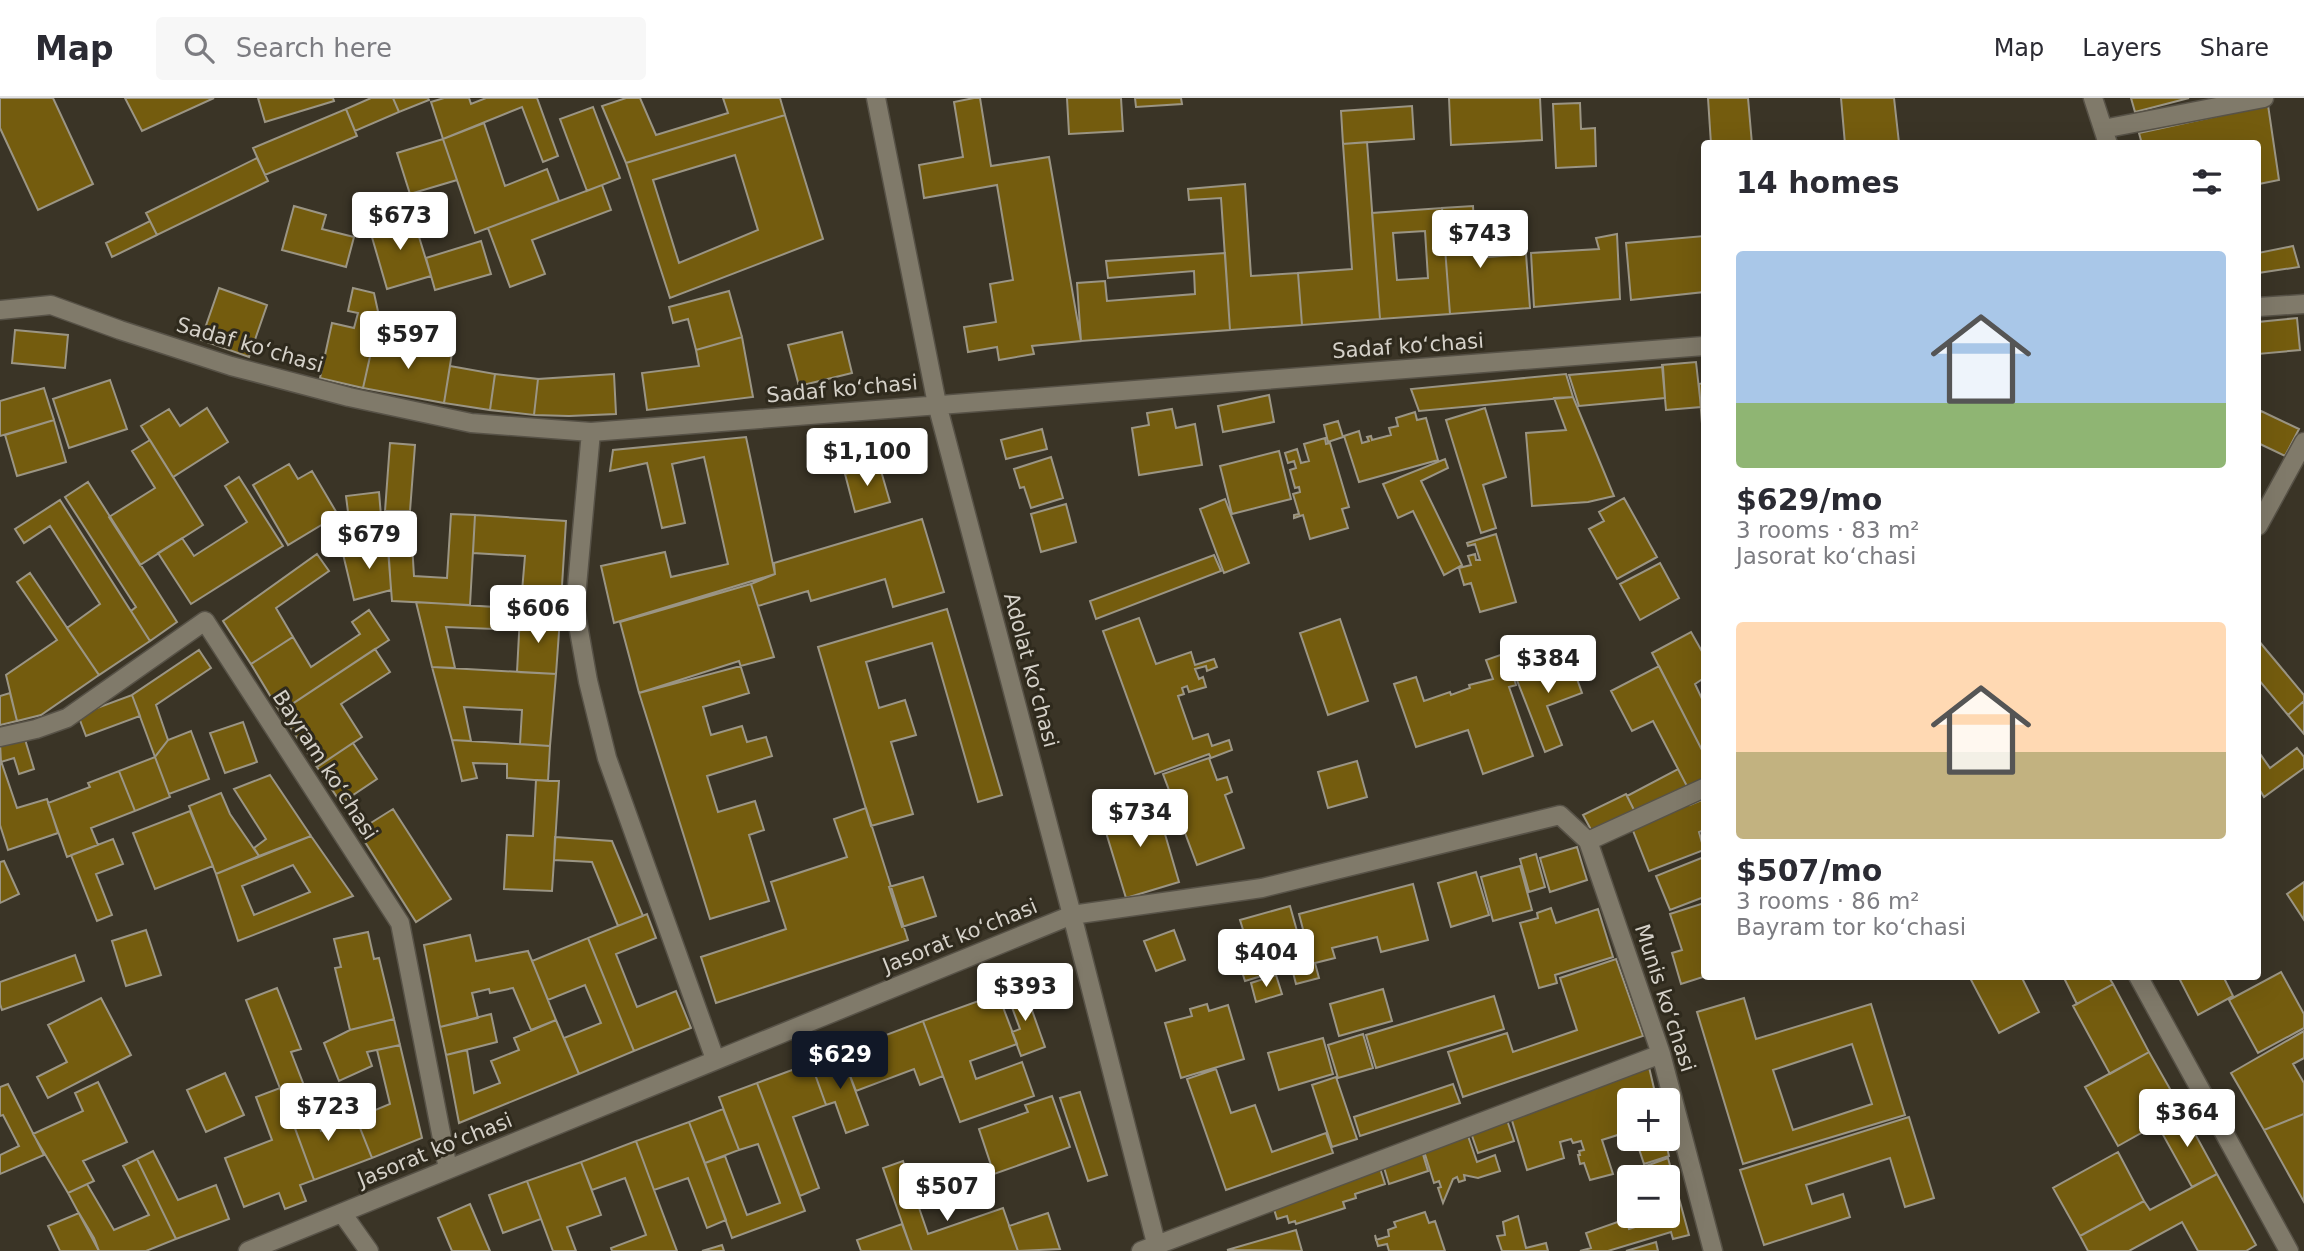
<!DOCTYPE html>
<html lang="en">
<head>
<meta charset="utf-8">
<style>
  :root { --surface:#fff; --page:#f7f7f7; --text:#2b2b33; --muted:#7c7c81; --line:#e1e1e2; --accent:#111827 }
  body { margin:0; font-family:"DejaVu Sans",sans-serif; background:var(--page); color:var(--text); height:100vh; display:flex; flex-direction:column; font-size:26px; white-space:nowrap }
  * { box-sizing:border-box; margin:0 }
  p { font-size:23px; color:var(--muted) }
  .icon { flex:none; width:38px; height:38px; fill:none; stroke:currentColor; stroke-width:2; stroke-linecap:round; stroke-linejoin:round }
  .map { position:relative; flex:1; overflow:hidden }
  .side { position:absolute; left:1701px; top:42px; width:560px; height:840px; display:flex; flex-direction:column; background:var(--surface); border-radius:7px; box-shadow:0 7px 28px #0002 }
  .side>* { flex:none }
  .controls { position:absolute; left:1617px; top:990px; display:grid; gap:14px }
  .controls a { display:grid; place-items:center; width:63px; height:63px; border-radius:7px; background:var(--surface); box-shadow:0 7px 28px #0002; font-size:35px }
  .price { position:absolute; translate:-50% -60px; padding:0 16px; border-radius:7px; background:#fff; color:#222; font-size:23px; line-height:46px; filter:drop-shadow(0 2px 4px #0008) }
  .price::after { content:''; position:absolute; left:50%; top:42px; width:21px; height:16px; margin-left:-10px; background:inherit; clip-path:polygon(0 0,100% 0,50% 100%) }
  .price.selected { background:var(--accent); color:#fff }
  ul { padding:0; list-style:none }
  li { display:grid; align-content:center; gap:14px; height:371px; padding:0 35px }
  li span { display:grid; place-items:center; height:217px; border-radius:7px; color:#555 }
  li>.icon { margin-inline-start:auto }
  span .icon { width:126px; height:126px; fill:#fffc; stroke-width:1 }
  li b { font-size:30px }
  h2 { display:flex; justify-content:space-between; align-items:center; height:84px; padding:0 35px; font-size:30px }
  header { display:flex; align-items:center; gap:42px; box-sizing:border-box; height:98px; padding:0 35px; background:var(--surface); border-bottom:2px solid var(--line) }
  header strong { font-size:33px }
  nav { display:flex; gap:38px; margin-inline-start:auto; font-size:24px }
  .search { width:490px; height:63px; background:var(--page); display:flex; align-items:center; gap:18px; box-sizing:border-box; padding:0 24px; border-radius:7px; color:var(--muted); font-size:26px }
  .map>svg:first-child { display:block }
  .building { fill:#745c0e; stroke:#9b9584; stroke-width:2; fill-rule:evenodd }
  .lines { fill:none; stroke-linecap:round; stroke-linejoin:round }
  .minor-casing { stroke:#575247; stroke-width:21 }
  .minor { stroke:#807a6a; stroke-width:18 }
  .labels { text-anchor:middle; stroke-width:6; stroke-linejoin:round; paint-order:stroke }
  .street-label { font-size:21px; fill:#d5d1c9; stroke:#2f2a1d }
</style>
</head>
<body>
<header>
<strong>Map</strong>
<div class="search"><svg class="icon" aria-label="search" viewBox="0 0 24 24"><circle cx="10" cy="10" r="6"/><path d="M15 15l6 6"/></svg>Search here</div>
<nav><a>Map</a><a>Layers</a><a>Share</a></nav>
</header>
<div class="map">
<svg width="2304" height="1153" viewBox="0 0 2304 1153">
  <rect width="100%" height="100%" fill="#3a3426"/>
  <!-- building -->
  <path class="building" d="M0 0H53L93 86 38 112 0 30Z
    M125 0H214L142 33Z
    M258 0H333L334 3 265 24Z
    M371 0H393L399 14 355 33 346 11Z
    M393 0H428L429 2 399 14Z
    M444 0H469L471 6 486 0H537L558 58 543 64 522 9 443 41 431 4Z
    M626 0H640L656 37 728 15 723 0H780L785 17 626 65 602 8Z
    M974 0H980L991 68 1049 59 1081 243 1032 248 1034 256 999 262 997 249 968 254 964 229 996 224 990 186 1013 182 997 87 924 100 919 67 963 59 954 4Z
    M1067 0H1121L1123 33 1069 36Z
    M1135 0H1181L1182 6 1136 9Z
    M1449 0H1540L1542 42 1451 47Z
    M1708 0H1748L1752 46H1711Z
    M1841 0H1894L1899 45 1845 46Z
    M2131 0H2189L2135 14Z
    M1580 5 1581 31 1595 30 1596 68 1556 70 1553 6Z
    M2268 7 2279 82 2259 86 2258 46H2142L2139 35Z
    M1412 8 1414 41 1343 46 1341 13Z
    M593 9 620 80 587 93 560 21Z
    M346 11 357 38 265 77 253 50Z
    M785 17 823 141 670 200 626 65ZM735 57 758 132 679 165 653 82Z
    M484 25 505 88 547 71 559 103 475 135 443 41Z
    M443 41 457 82 410 96 397 55Z
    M1367 44 1380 221 1302 227 1298 175 1352 171 1343 46Z
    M257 60 268 83 157 137 146 115Z
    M1245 86 1251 178 1298 175 1302 227 1230 232 1221 100 1189 102 1188 91Z
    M602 87 611 112 532 142 545 176 510 189 488 130Z
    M294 108 326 117 322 131 354 139 346 169 282 152Z
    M1473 108 1476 160 1526 156 1530 210 1450 216 1442 110Z
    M1442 110 1450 216 1380 221 1372 115ZM1425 133 1428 180 1397 182 1393 135Z
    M412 116 431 178 387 191 369 129Z
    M150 123 157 137 112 159 106 145Z
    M1617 136 1620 201 1534 209 1531 155 1599 151 1596 140Z
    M1704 138V194L1631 202 1626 145Z
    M481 143 491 176 435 192 426 160Z
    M2293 148 2299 169 2258 175V155Z
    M1225 155 1230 232 1081 243 1077 185 1105 183 1107 203 1195 196 1194 173 1108 180 1106 163Z
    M219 190 267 207 249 259 201 242Z
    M353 190 374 195 379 218 363 290 320 280 332 225 354 230 358 215 348 213Z
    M729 193 742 239 696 252 688 221 673 225 669 209Z
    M2297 220 2300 252 2258 256V224Z
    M15 232 68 237 65 270 12 265Z
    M842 234 852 275 799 288 788 247Z
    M742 239 753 299 647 312 642 275 699 268 696 252Z
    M374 241 452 255 444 305 363 290Z
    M1696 264 1701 309 1666 312 1662 267Z
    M450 268 495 276 490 312 444 305Z
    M1663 269 1665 300 1579 308 1569 277Z
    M495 276 538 281 534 317 490 312Z
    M614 276 616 316 569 318 534 317 538 281Z
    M1566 276 1573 299 1419 313 1411 291Z
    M110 282 127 331 69 350 53 301Z
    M1704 285V352L1699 286Z
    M44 290 54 322 0 338V303Z
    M1269 297 1274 324 1223 334 1218 308Z
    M1573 299 1614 398 1588 404 1532 408 1526 335 1566 332 1554 300Z
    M207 310 228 344 173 379 141 328 169 311 180 328Z
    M1485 310 1506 379 1483 387 1496 430 1481 435 1446 322Z
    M1172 311 1176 330 1195 326 1202 367 1139 377 1132 330 1149 327 1147 315Z
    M2261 313 2299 331 2285 358 2258 345V321Z
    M1415 314 1417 322 1426 320 1438 362 1359 384 1344 338 1359 333 1362 345 1369 343 1367 339 1371 338 1372 342 1391 337 1389 330 1398 328 1396 320Z
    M54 322 66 364 17 378 5 337Z
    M1338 323 1343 339 1328 344 1324 327Z
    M1042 331 1047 351 1006 361 1001 342Z
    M746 339 775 476 614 525 601 468 665 454 671 479 728 466 704 359 672 366 685 425 662 430 647 365 610 373 613 352Z
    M1325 340 1326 346 1330 345 1349 409 1342 411 1348 430 1310 441 1303 417 1294 420V417L1299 416 1293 396 1300 394 1299 389 1295 390 1290 372 1296 370 1294 363 1288 365 1285 355 1297 351 1301 365 1309 363 1304 346Z
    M150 342 203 427 140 467 109 419 155 390 132 353Z
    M390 345 415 347 410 413H385Z
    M1279 353 1291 401 1232 416 1220 368Z
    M1051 359 1063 400 1031 410 1024 389 1020 390 1014 371Z
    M1445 361 1448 370 1421 383 1462 467 1444 477 1413 413 1398 420 1383 386Z
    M289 366 298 381 312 373 338 417 288 447 253 387Z
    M879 366 890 404 855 414 845 376Z
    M239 379 283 448 191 506 158 455 182 440 194 458 247 424 225 388Z
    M88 384 177 524 150 543 131 513 136 509 65 399Z
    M379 394 381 418 349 422 346 398Z
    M1624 400 1657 459 1617 481 1589 431 1604 423 1599 414Z
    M1225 401 1249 465 1224 475 1200 411Z
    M60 402 150 543 99 577 67 530 100 506 50 428 24 445 15 431Z
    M1066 406 1076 444 1041 454 1031 416Z
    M385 413H410L414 478 447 480 451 416 475 417 470 507 392 503Z
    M475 417 566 423 560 520 520 517 525 458 473 455Z
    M922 421 944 494 893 509 885 481 811 503 808 493 758 508 751 486 775 476 774 465Z
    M1496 436 1516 504 1480 514 1471 485 1464 487 1459 470 1471 467 1468 458 1475 456 1476 462H1480L1475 446 1468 448 1467 445Z
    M388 445 391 492 354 502 343 456Z
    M317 456 329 473 276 510 293 539 251 566 223 523Z
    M1214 457 1221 473 1096 521 1090 503Z
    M1660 465 1679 500 1640 522 1620 486Z
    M30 475 99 577 41 617 17 623 6 577 57 542 17 484Z
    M751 486 774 559 639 595 620 524Z
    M416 504 495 509 494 531 446 529 455 570 432 569Z
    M947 511 1002 697 978 704 932 545 866 564 879 610 905 602 916 637 891 644 913 716 871 728 818 549Z
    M369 512 389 542 280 614 251 566 293 539 311 569 360 536 352 524Z
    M520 517 560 520 556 576 517 574Z
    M1139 520 1156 566 1191 554 1195 567 1214 561 1217 569 1207 573 1206 568 1195 571 1199 581 1203 579 1206 589 1189 594 1187 588 1182 590 1184 596 1178 598 1193 641 1208 636 1212 648 1229 642 1232 652 1211 660 1209 656 1155 676 1103 533Z
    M1340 521 1368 603 1328 617 1300 535Z
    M1691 534 1704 557V580L1695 586 1704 605V656L1652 555Z
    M2258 542 2304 597V603L2288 617 2258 581Z
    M375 551 390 574 341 606 362 639 317 669 280 614Z
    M199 552 211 570 156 607 168 642 155 659 132 597Z
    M1506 555 1516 587 1509 589 1533 658 1483 676 1468 632 1416 649 1394 586 1416 579 1424 603 1450 594 1451 597 1470 590 1469 587 1493 581 1486 562Z
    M1568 556 1582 595 1547 608 1562 647 1545 654 1515 577Z
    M739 563 749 595 703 609 711 637 742 628 747 644 766 639 772 658 707 678 718 714 755 703 764 732 749 737 769 803 710 821 639 595Z
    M1659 568 1704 656V684L1689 692 1653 623 1632 633 1611 593Z
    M432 569 556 576 550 648 520 646 522 612 464 609 471 643 452 642Z
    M10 595 17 623 0 627V598Z
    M132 597 140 618 86 638 78 617Z
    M2304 603V636L2288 617Z
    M243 624 257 664 225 675 210 635Z
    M191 633 209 681 169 696 155 659 168 642Z
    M24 638 34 671 19 676 14 660 1 664 0 645Z
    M452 642 550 648 548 683 507 680V666L473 665 477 680 462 683Z
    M353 645 377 681 341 705 317 669Z
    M2297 650 2304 659V670L2264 699 2258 689V653L2270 670Z
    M155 659 170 699 135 713 119 673Z
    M0 660 17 710 47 701 58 735 8 752 0 727Z
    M1209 660 1217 682 1227 679 1232 694 1225 697 1244 750 1197 767 1163 676Z
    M1357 663 1367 699 1328 710 1318 674Z
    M1678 671 1689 692 1637 718 1627 698Z
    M119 673 135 713 91 730 98 747 67 759 48 705 90 689 88 685Z
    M270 677 311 738 259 758 254 750 266 741 234 691Z
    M536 682 559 683 552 793 504 791 507 737 533 738Z
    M221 695 230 716 259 758 216 776 189 708Z
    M1626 696 1637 718 1595 739 1583 717Z
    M1704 701V732L1699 734 1704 752 1649 773 1630 725 1688 703 1690 707Z
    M1155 702 1179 784 1126 800 1101 718Z
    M866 710 908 842 716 905 701 859 786 831 771 784 847 759 834 721Z
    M393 711 451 801 416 824 358 733Z
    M190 713 213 768 155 791 133 735Z
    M311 738 353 798 238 843 216 776ZM293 767 310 794 254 817 242 788Z
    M555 739 612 743 643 818 618 828 592 764 554 762Z
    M113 741 123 766 96 776 112 817 97 823 71 757Z
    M1577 749 1587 782 1550 794 1540 760Z
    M1536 756 1545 789 1529 794 1520 761Z
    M1704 759V799L1670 812 1656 778Z
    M4 763 19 796 0 805V764Z
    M1520 768 1532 812 1493 823 1481 779Z
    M1476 774 1489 817 1451 829 1438 785Z
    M923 779 936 818 902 829 889 789Z
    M2304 784V822L2287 796Z
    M1413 786 1428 842 1381 854 1377 839 1332 850 1335 860 1315 865 1319 880 1296 886 1285 844 1305 839 1299 816Z
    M1704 805 1706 878 1681 886 1672 855 1682 852 1670 816Z
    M1290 808 1297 833 1266 843 1275 874 1245 883 1232 842 1245 838 1240 822Z
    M1551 810 1556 825 1598 811 1613 859 1555 877 1557 885 1539 890 1520 825 1538 820 1537 815Z
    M647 816 656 840 616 856 637 909 676 893 691 930 634 953 588 840Z
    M146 832 161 877 126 888 112 843Z
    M1174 832 1185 862 1156 873 1144 843Z
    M368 834 374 861 379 860 394 921 350 932 335 870 341 869 334 841Z
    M470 837 476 863 528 853 556 922 531 932 513 890 490 895 489 891 472 895 478 920 440 929 424 847Z
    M588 840 634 953 579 976 564 940 601 925 585 887 548 902 532 863Z
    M75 857 84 883 2 912 0 906V884Z
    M1616 861 1643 938 1463 999 1448 954 1507 935 1513 954 1577 932 1560 880Z
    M2281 874 2304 916V930L2258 955 2229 902Z
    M1276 877 1282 896 1256 904 1251 885Z
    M1972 878H2021L2039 914 1999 935 1970 880Z
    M2063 878H2108L2113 886 2077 906Z
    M2178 878H2223L2233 898 2198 917Z
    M2113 886 2149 954 2110 976 2073 908Z
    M1023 887 1045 949 1021 958 1012 934 1020 931 1006 893Z
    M277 890 301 951 291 954 310 1003 288 1011 246 902Z
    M1383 891 1392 923 1339 938 1330 906Z
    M998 896 1017 946 970 963 976 981 1022 964 1034 998 960 1024 923 923Z
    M1494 898 1504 931 1376 970 1366 937Z
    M101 900 131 957 48 1000 37 979 67 964 48 927Z
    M1744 900 1756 941 1871 906 1905 1017 1743 1066 1697 914ZM1852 946 1872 1006 1793 1032 1773 972Z
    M1207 906 1209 913 1228 907 1244 961 1181 980 1165 925 1192 918 1190 911Z
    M491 916 497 944 446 957 440 929Z
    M394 921 400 947 367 954 372 968 339 983 324 945 350 932Z
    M556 922 579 976 459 1025 446 957 467 952 474 995 500 985 491 963 519 952 514 940Z
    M923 923 943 978 920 987 914 971 856 993 841 954Z
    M2304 933V960L2293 966 2304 985V1016L2264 1032 2231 975Z
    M1363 936 1373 970 1338 980 1328 947Z
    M1323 940 1333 976 1279 992 1268 955Z
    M400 947 422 1040 372 1060 356 1020 390 1006 377 952Z
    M841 954 868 1027 846 1035 835 1004 826 1007 811 965Z
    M2149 954 2182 1012 2118 1048 2085 989Z
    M811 965 826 1007 793 1019 819 1090 800 1098 757 985Z
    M1648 965 1657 1003H1629V1030L1626 1031 1627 1034 1602 1042 1613 1076 1590 1082 1584 1065 1580 1066 1578 1057H1580L1579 1053 1584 1052 1581 1043 1573 1045 1571 1041 1560 1044 1564 1060 1527 1072 1510 1016Z
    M1216 971 1231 1015 1255 1007 1272 1054 1326 1035 1333 1055 1226 1092 1187 981Z
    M225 975 244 1017 206 1034 187 992Z
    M1336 979 1357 1041 1332 1049 1312 987Z
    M98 984 127 1044 83 1063 94 1083 68 1095 33 1036 83 1013 75 995Z
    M757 985 805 1113 732 1140 705 1065 725 1058 747 1117 780 1105 758 1046 739 1052 719 999Z
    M8 986 44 1057 0 1076V1057L19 1048 3 1017 0 1018V989Z
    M1453 986 1460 1005 1360 1038 1354 1019Z
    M280 990 314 1082 300 1087 306 1103 285 1111 279 1095 244 1109 225 1060 272 1042 256 999Z
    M1080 994 1107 1077 1088 1083 1060 1000Z
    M1052 998 1070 1049 994 1076 979 1031 1028 1014 1025 1007Z
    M310 1003 321 1033 356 1020 372 1060 314 1082 288 1011Z
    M723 1011 739 1052 705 1065 689 1024Z
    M2182 1012 2217 1076 2192 1089 2157 1026Z
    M2304 1016V1104L2264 1032Z
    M1506 1019 1514 1043 1478 1055 1470 1032Z
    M1909 1019 1934 1100 1905 1109 1890 1060 1806 1087 1812 1106 1843 1096 1850 1119 1764 1147 1740 1072Z
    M689 1024 726 1122 707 1130 688 1080 654 1092 636 1043Z
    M1467 1035 1477 1064 1495 1057 1500 1073 1478 1080 1464 1077 1465 1082 1459 1084 1457 1079 1453 1081 1443 1105 1438 1090 1441 1089 1439 1083 1434 1085 1423 1050Z
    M1643 1041H1665L1669 1058 1644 1066 1639 1051Z
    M636 1043 654 1092 677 1153H612L611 1150 646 1137 625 1080 592 1092 581 1064Z
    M1421 1050 1428 1073 1389 1086 1382 1063Z
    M153 1053 178 1102 216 1087 229 1121 176 1141 137 1061Z
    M2118 1054 2144 1103 2080 1138 2053 1090Z
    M1668 1060 1689 1137 1673 1141 1671 1134 1608 1153H1580L1591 1150 1586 1135 1626 1121 1629 1131 1657 1122 1656 1118H1668V1080H1648L1646 1068Z
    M137 1061 176 1141 146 1153H99L68 1095 87 1086 114 1132 149 1117 123 1068Z
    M903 1063 928 1136 1003 1110 1018 1153H912L883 1070Z
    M581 1064 601 1117 567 1129 576 1153H553L527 1083Z
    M1379 1067 1385 1086 1355 1096 1356 1100 1343 1104 1345 1110 1296 1126 1295 1123 1289 1125 1287 1118 1277 1121 1269 1095Z
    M2217 1076 2256 1147 2246 1153H2198L2182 1124 2129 1153H2088L2080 1138 2144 1103 2150 1112Z
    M527 1083 541 1121 503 1135 489 1097Z
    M470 1106 490 1153H452L438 1120Z
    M1425 1114 1429 1125 1435 1123 1445 1153H1389L1387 1146 1378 1148 1375 1137 1376 1142 1389 1138 1388 1132 1396 1129 1394 1124Z
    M79 1115 94 1140 99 1153H60L48 1128Z
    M1048 1115 1060 1151 1018 1153 1009 1128Z
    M1518 1118 1526 1150 1546 1145 1548 1153H1502L1497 1138 1505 1137 1503 1124Z
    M902 1126 912 1153H861L857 1142Z
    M1296 1132 1302 1153 1227 1152Z
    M1656 1144 1658 1153H1626Z
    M722 1147 724 1153H702Z"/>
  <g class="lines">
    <defs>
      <path id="minor" d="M876 0 937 306 1072 817 1158 1153
        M2093 0 2108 46
        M2103 31 2264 0
        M2258 209 2304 206
        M0 212 51 207 120 232 231 268 349 299 471 325 591 334 1704 248
        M591 334 575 510 588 583 607 660 715 961
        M2258 428 2304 344
        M0 639 36 631 67 620 205 523 400 825 448 1071
        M1588 743 1704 690
        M2138 878 2289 1153
        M342 1115 369 1153
        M248 1153 1072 817 1262 790 1560 717 1588 743 1661 956 1713 1153
        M1141 1153 1661 956"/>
    </defs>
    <!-- minor casing -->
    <use href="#minor" class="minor-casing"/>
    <!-- minor -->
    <use href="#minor" class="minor"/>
  </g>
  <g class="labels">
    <!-- street labels -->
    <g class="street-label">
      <text transform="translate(250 247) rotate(16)" y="7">Sadaf koʻchasi</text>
      <text transform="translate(1408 248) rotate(-4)" y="7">Sadaf koʻchasi</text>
      <text transform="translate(842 291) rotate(-5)" y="7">Sadaf koʻchasi</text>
      <text transform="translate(1031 572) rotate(75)" y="7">Adolat koʻchasi</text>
      <text transform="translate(325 667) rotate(57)" y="7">Bayram koʻchasi</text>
      <text transform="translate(960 838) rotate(-22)" y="7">Jasorat koʻchasi</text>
      <text transform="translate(1665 900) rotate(72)" y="7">Munis koʻchasi</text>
      <text transform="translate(435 1052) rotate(-22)" y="7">Jasorat koʻchasi</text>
    </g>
  </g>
</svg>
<div class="controls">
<a>+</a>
<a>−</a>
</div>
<b class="price" style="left:400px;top:154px">$673</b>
<b class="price" style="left:1480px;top:172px">$743</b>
<b class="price" style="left:408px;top:273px">$597</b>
<b class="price" style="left:867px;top:390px">$1,100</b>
<b class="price" style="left:369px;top:473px">$679</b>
<b class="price" style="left:538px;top:547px">$606</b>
<b class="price" style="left:1548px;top:597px">$384</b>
<b class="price" style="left:1140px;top:751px">$734</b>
<b class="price" style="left:1266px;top:891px">$404</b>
<b class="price" style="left:1025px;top:925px">$393</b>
<b class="price selected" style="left:840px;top:993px">$629</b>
<b class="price" style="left:328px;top:1045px">$723</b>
<b class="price" style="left:2187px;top:1051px">$364</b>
<b class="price" style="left:947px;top:1125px">$507</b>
<section class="side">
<h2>14 homes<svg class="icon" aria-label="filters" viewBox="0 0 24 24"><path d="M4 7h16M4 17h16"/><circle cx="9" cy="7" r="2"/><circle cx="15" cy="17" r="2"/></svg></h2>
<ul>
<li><span style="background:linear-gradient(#a9c7e8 70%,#8fb573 0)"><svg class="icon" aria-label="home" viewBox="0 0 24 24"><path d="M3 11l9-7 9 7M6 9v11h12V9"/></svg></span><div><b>$629/mo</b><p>3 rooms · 83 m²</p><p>Jasorat koʻchasi</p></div></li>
<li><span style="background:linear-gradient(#ffd9b3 60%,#c2b280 0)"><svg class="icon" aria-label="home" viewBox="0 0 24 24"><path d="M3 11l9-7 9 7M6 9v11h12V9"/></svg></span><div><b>$507/mo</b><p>3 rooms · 86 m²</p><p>Bayram tor koʻchasi</p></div></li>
</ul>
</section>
</div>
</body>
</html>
